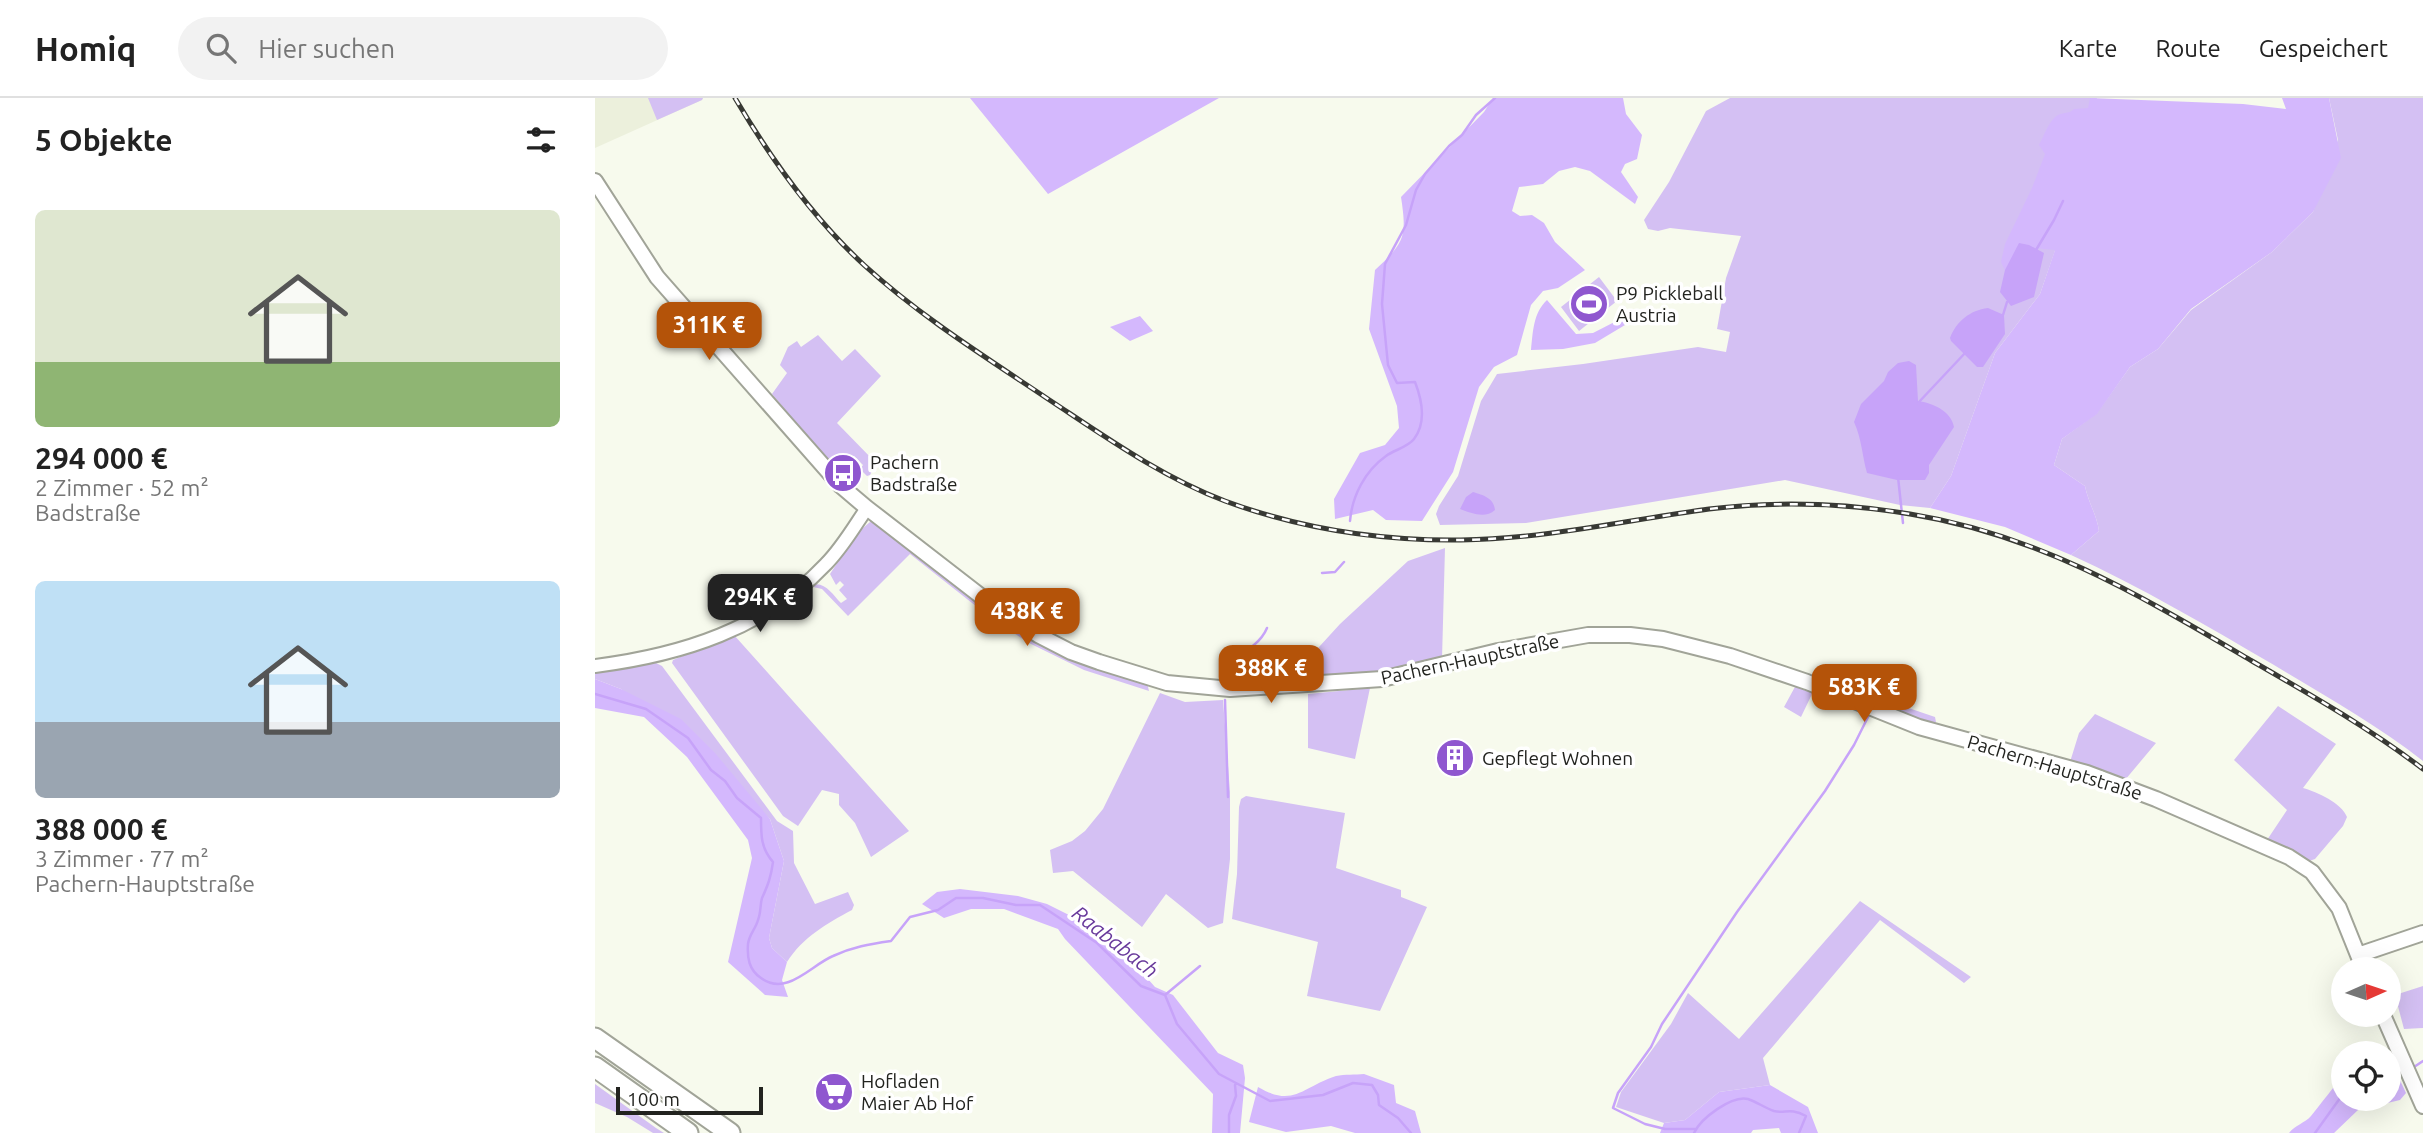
<!DOCTYPE html>
<html lang="de">
<head>
<meta charset="utf-8">
<style>
  :root { --surface:#fff; --page:#f2f2f2; --text:#222; --muted:#767676; --line:#e0e0e0; --accent:#b45309 }
  body { margin:0; font-family:Ubuntu,sans-serif; background:var(--page); color:var(--text); height:100vh; display:flex; flex-direction:column; font-size:26px; white-space:nowrap }
  * { box-sizing:border-box; margin:0 }
  p { font-size:23px; color:var(--muted) }
  .icon { flex:none; width:38px; height:38px; fill:none; stroke:currentColor; stroke-width:2; stroke-linecap:round; stroke-linejoin:round }
  .map { position:relative; flex:1; overflow:hidden }
  .panel { display:flex; flex-direction:column; background:var(--surface); width:595px }
  .panel>* { flex:none }
  .needle { width:46px; rotate:87deg }
  .controls { position:absolute; left:1736px; top:859px; display:grid; gap:14px }
  .controls a { display:grid; place-items:center; width:70px; height:70px; border-radius:50%; background:var(--surface); box-shadow:0 7px 28px #0002; font-size:35px }
  .scale { position:absolute; left:21px; bottom:18px; width:147px; box-sizing:border-box; padding-left:7px; border:4px solid #22231f; border-top:0; font-size:19px; line-height:24px; white-space:nowrap; color:#22231f; -webkit-text-stroke:5px #fff; paint-order:stroke }
  .price { position:absolute; translate:-50% -60px; padding:0 16px; border-radius:14px; background:var(--accent); color:#fff; font-size:23px; line-height:46px; filter:drop-shadow(0 2px 4px #0008) }
  .price::after { content:''; position:absolute; left:50%; top:42px; width:21px; height:16px; margin-left:-10px; background:inherit; clip-path:polygon(0 0,100% 0,50% 100%) }
  .price.current { background:#222; color:#fff }
  ul { padding:0; list-style:none }
  li { display:grid; align-content:center; gap:14px; height:371px; padding:0 35px }
  li span { display:grid; place-items:center; height:217px; border-radius:10px; color:#555 }
  li>.icon { margin-inline-start:auto }
  span .icon { width:126px; height:126px; fill:#fffc; stroke-width:1 }
  li b { font-size:30px }
  h2 { display:flex; justify-content:space-between; align-items:center; height:84px; padding:0 35px; font-size:30px }
  header { display:flex; align-items:center; gap:42px; box-sizing:border-box; height:98px; padding:0 35px; background:var(--surface); border-bottom:2px solid var(--line) }
  header strong { font-size:33px }
  nav { display:flex; gap:38px; margin-inline-start:auto; font-size:24px }
  .search { width:490px; height:63px; background:var(--page); display:flex; align-items:center; gap:18px; box-sizing:border-box; padding:0 24px; border-radius:38px; color:var(--muted); font-size:26px }
  main { display:flex; flex:1; min-height:0 }
  .map>svg:first-child { display:block }
  .built { fill:#ecf0dc }
  .green { fill:#d4c0f3 }
  .forest { fill:#d4b8fd }
  .water { fill:#c7a3f9 }
  .lines { fill:none; stroke-linecap:round; stroke-linejoin:round }
  .stream { stroke:#c7a3f9; stroke-width:2.5 }
  .tertiary-casing { stroke:#a1a498; stroke-width:16 }
  .secondary-casing { stroke:#a1a498; stroke-width:18 }
  .motorway-casing { stroke:#a1a498; stroke-width:23 }
  .tertiary { stroke:#fff; stroke-width:12 }
  .secondary { stroke:#fff; stroke-width:14 }
  .motorway { stroke:#fff; stroke-width:19 }
  .rail-casing { stroke:#383934; stroke-width:5 }
  .rail { stroke:#fff; stroke-width:2.5; stroke-dasharray:8; stroke-linecap:butt }
  .labels { text-anchor:middle; stroke-width:7; stroke-linejoin:round; paint-order:stroke }
  .poi-label { font-size:19px; fill:#22231f; stroke:#fff; text-anchor:start }
  .street-label { font-size:19px; fill:#22231f; stroke:#fff }
  .water-label { font-size:21px; font-style:italic; fill:#68399b; stroke:#fff }
</style>
</head>
<body>
<header>
<strong>Homiq</strong>
<div class="search"><svg class="icon" aria-label="search" viewBox="0 0 24 24"><circle cx="10" cy="10" r="6"/><path d="M15 15l6 6"/></svg>Hier suchen</div>
<nav><a>Karte</a><a>Route</a><a>Gespeichert</a></nav>
</header>
<main>
<section class="panel">
<h2>5 Objekte<svg class="icon" aria-label="filters" viewBox="0 0 24 24"><path d="M4 7h16M4 17h16"/><circle cx="9" cy="7" r="2"/><circle cx="15" cy="17" r="2"/></svg></h2>
<ul>
<li><span style="background:linear-gradient(#dfe7d0 70%,#8fb573 0)"><svg class="icon" aria-label="home" viewBox="0 0 24 24"><path d="M3 11l9-7 9 7M6 9v11h12V9"/></svg></span><div><b>294 000 €</b><p>2 Zimmer · 52 m²</p><p>Badstraße</p></div></li>
<li><span style="background:linear-gradient(#bfe0f5 65%,#9aa5b1 0)"><svg class="icon" aria-label="home" viewBox="0 0 24 24"><path d="M3 11l9-7 9 7M6 9v11h12V9"/></svg></span><div><b>388 000 €</b><p>3 Zimmer · 77 m²</p><p>Pachern-Hauptstraße</p></div></li>
</ul>
</section>
<div class="map">
<svg width="1828" height="1035" viewBox="0 0 1828 1035">
  <rect width="100%" height="100%" fill="#f7faed"/>
  <!-- built -->
  <path class="built" d="M0 0H108L107 2 0 50Z"/>
  <!-- green -->
  <path class="green" d="M53 0H108L107 2 62 22Z
    M1135 0H1502L1481 92 1445 196 1400 255 1356 378 1335 410 1305 407 1190 382 931 425 845 427 841 416 844 408 863 378 886 303 902 276 988 266 1103 249 1131 254 1135 234 1122 231 1131 180 1146 138 1075 130 1063 133 1053 131 1049 122 1074 84 1111 13Z
    M1734 0H1828V663C1781 626 1730 598 1679 567 1612 528 1546 489 1476 457L1504 433C1502 417 1493 404 1490 388L1459 367 1467 341 1502 315 1535 269 1563 251 1596 212 1677 154 1718 114 1743 42Z
    M1004 179 1022 203 984 233 966 209Z
    M223 237 247 263 260 251 286 278 242 325 281 365 275 377 272 378 265 371 268 367 259 358 249 369 241 361 236 364 232 362 177 296 192 275 185 267 193 249 202 243 206 249Z
    M275 424 281 425 437 541 491 567 552 585 554 593 489 572 434 545 396 520 315 456 253 518 227 491 214 488C229 481 237 496 246 505L252 501 244 492 249 487 245 483 241 487 235 476 261 436Z
    M850 450 847 561 787 576 721 581 718 573 724 549 745 526 813 463Z
    M139 537 314 733 276 759 260 725 244 707V696L227 692 203 728 188 718 77 565 78 562Z
    M61 565 67 568 182 723 198 733 199 765 220 806 253 794 259 807 257 812C231 826 208 839 192 864L177 850 174 840 189 763 175 721 26 591 0 581V575Z
    M1221 572 1288 597 1287 601 1340 619 1341 624 1338 625C1312 620 1277 609 1254 597 1242 591 1233 582 1221 576Z
    M1201 587 1218 594 1206 619 1189 609Z
    M775 590 760 661 713 650V596Z
    M565 595 590 604 628 602 635 694V761L628 825 613 830 571 796 547 829 478 773 458 775 455 752 477 743 490 733 508 711Z
    M1683 608 1741 646 1708 690C1722 694 1747 705 1752 719L1748 728 1720 761 1714 763 1672 742 1692 712 1639 662Z
    M1500 616 1561 645 1530 682 1475 664 1484 635Z
    M651 698 750 715 741 770 806 792V799L832 809 785 913 712 898 723 844 637 821 642 776 644 709 646 701Z
    M1265 803 1376 879 1369 885 1285 822 1168 960 1175 987 1124 994 1090 1022 1069 1025 1021 1009 1026 994 1076 926 1093 895 1144 941Z
    M1828 888V930L1809 931 1800 897Z
    M0 986 61 1030 69 1035H58L32 1019 0 1005Z"/>
  <!-- forest -->
  <path class="forest" d="M375 0H624L453 96Z
    M898 0H1028L1031 16 1047 37 1042 61 1030 66 1026 74 1043 99 1040 106 995 73 980 69 964 73 948 86 924 89 917 113 925 118 937 117 949 125 960 144 990 172 963 190 948 193 936 207 922 257 899 269 884 289 858 374 827 423 791 422 778 412 740 421 739 401 765 355 790 347 804 330 802 308 774 231 780 172C810 144 812 139 806 99L889 14Z
    M1495 0 1648 6 1691 11 1687 0H1734L1746 60 1718 114 1677 154 1596 211 1563 251 1535 269 1502 316 1467 341 1459 367 1490 388C1493 404 1502 417 1504 433L1476 457 1410 429 1335 410 1356 378 1400 255 1445 196 1460 152 1428 149 1412 177 1406 164 1410 146 1437 90 1450 56 1444 47C1449 38 1454 22 1463 17 1470 14 1474 16 1479 11L1493 10Z
    M952 202 981 236 998 235 1037 215 1040 221 1000 245 968 251 936 252C938 234 938 215 952 202Z
    M545 218 558 233 535 243 515 229Z
    M0 581 26 591 86 621 120 655 175 721 189 763 174 840 177 850 192 864 187 882 193 899 170 897 133 864 157 760 153 742 92 659 49 619 0 610Z
    M365 791 423 798 452 806 474 817 511 847 530 855 560 889 578 897 623 955 648 967 650 980 645 1035H617L618 996 470 841 463 831 409 811H376L349 820 327 806 342 794Z
    M1794 959 1811 995 1805 1002 1763 1012 1739 1035H1694C1700 1027 1710 1025 1716 1018 1727 1005 1736 991 1748 979V1001H1794Z
    M769 976 799 987 801 1005 820 1013 826 1035H760L736 1028 691 1034 654 1024 663 989C699 1010 707 989 741 978 750 976 760 977 769 976Z
    M1175 987 1213 1009 1223 1035H1186L1184 1030 1158 1032 1156 1035H1065L1069 1025 1090 1022 1124 994Z"/>
  <!-- water -->
  <path class="water" d="M1424 145 1434 147 1449 155 1439 199 1416 208 1405 194 1410 172Z
    M1393 210 1409 217 1410 236 1388 269H1382L1356 243 1355 240C1361 224 1375 212 1393 210Z
    M1314 263 1321 267 1323 303C1338 305 1356 313 1359 329L1334 367V375L1330 382H1302L1272 375C1267 357 1267 342 1259 324L1266 306 1289 283 1293 274 1303 265Z
    M878 394C888 397 899 400 900 412 890 421 876 415 865 411L871 399Z"/>
  <g class="lines">
    <!-- stream -->
    <path class="stream" d="M1441 152 1459 122 1468 103
      M1408 217 1412 204
      M1323 305 1371 254
      M1303 379 1308 425
      M755 423C757 398 770 373 791 358 799 352 813 349 819 341 832 324 827 302 820 284L802 285 793 267 787 206 790 166 811 127 821 92 830 76 854 48 867 37 881 17 900 0
      M727 475 740 474 749 464
      M630 579 633 563C648 554 665 547 672 530
      M0 596 51 611 93 640 116 672 130 683 142 700 166 720C166 738 166 750 178 764 176 779 173 787 167 800 165 807 166 815 163 822 161 830 154 837 153 846 152 860 154 872 166 880 192 899 216 867 238 858 257 849 275 846 296 843L315 819 343 812 361 800H388L421 807H445L502 845 546 888 570 897 582 926 624 976 675 1003 728 997 758 985 777 987 783 997 784 1007 803 1020 816 1035
      M630 602 633 699
      M570 897 605 868
      M1816 971 1828 963
      M1794 984 1808 976
      M1101 1031H1070L1050 1026 1018 1010 1023 995 1056 949 1067 926 1142 814 1230 693 1259 647 1274 617
      M634 1035V1017L641 998 640 987
      M1099 1035C1106 1020 1137 997 1153 1001 1162 1004 1170 1010 1179 1013 1191 1016 1194 1009 1211 1018L1204 1035
      M1720 1035 1748 996"/>
    <defs>
      <path id="tertiary" d="M0 568C86 557 170 531 231 466 247 450 259 429 272 410"/>
      <path id="secondary" d="M0 83 62 179 246 388 272 410 396 506 443 537 476 554 504 564 572 585 635 591 787 581 903 553 993 537H1035L1068 541 1135 558 1212 584 1324 629 1492 675 1561 701 1694 759 1717 774 1744 810 1769 872
        M1763 857 1828 835
        M1788 917 1828 1008"/>
      <path id="motorway" d="M0 940 135 1035
        M0 969 93 1035"/>
    </defs>
    <!-- tertiary casing -->
    <use href="#tertiary" class="tertiary-casing"/>
    <!-- secondary casing -->
    <use href="#secondary" class="secondary-casing"/>
    <!-- motorway casing -->
    <use href="#motorway" class="motorway-casing"/>
    <!-- tertiary -->
    <use href="#tertiary" class="tertiary"/>
    <!-- secondary -->
    <use href="#secondary" class="secondary"/>
    <!-- motorway -->
    <use href="#motorway" class="motorway"/>
    <defs>
      <path id="rail" d="M140 0C176 61 217 119 269 167 326 219 392 260 456 303 512 340 567 379 630 403 706 431 786 443 866 442 950 441 1032 422 1114 411 1180 403 1249 405 1315 416 1445 437 1546 498 1657 563 1716 597 1774 630 1828 671"/>
    </defs>
    <!-- rail casing -->
    <use href="#rail" class="rail-casing"/>
    <!-- rail -->
    <use href="#rail" class="rail"/>
  </g>
  <!-- icons -->
  <defs>
    <symbol id="stadium-disc" viewBox="-11 -11 22 22"><circle r="9.5" fill="#8f57cf" stroke="#fff"/><path d="M0-5a6.5 5 0 1 0 0 10a6.5 5 0 1 0 0-10ZM-3.5-1.8h7v3.6h-7Z" fill="#fff"/></symbol>
    <symbol id="bus-disc" viewBox="-11 -11 22 22"><circle r="9.5" fill="#8f57cf" stroke="#fff"/><path d="M-5-6H5V4H4V6H2V4H-2V6H-4V4H-5ZM-3.5-4V0h7V-4ZM-3.5 1.2v1.5H-2V1.2ZM2 1.2v1.5H3.5V1.2Z" fill="#fff"/></symbol>
    <symbol id="building-disc" viewBox="-11 -11 22 22"><circle r="9.5" fill="#8f57cf" stroke="#fff"/><path d="M-4-6H4V6H1V3H-1V6H-4ZM-2.5-4.3h1.7v1.8h-1.7ZM.8-4.3h1.7v1.8H.8ZM-2.5-1h1.7V.8h-1.7ZM.8-1h1.7V.8H.8Z" fill="#fff"/></symbol>
    <symbol id="supermarket-disc" viewBox="-11 -11 22 22"><circle r="9.5" fill="#8f57cf" stroke="#fff"/><path d="M-6-5.5h2.5l.6 2H6L4.5 2H-2.5L-4.4-4H-6ZM-1.5 3.2a1.3 1.3 0 1 0 .1 0ZM3 3.2a1.3 1.3 0 1 0 .1 0Z" fill="#fff"/></symbol>
  </defs>
  <g fill-rule="evenodd">
    <use href="#stadium-disc" x="972" y="184" width="44" height="44"/>
    <use href="#bus-disc" x="226" y="353" width="44" height="44"/>
    <use href="#building-disc" x="838" y="638" width="44" height="44"/>
    <use href="#supermarket-disc" x="217" y="972" width="44" height="44"/>
  </g>
  <g class="labels">
    <!-- poi labels -->
    <g class="poi-label">
      <text x="1021" y="202">P9 Pickleball<tspan x="1021" dy="22">Austria</tspan></text>
      <text x="275" y="371">Pachern<tspan x="275" dy="22">Badstraße</tspan></text>
      <text x="887" y="667">Gepflegt Wohnen</text>
      <text x="266" y="990">Hofladen<tspan x="266" dy="22">Maier Ab Hof</tspan></text>
    </g>
    <!-- street labels -->
    <g class="street-label">
      <text transform="translate(875 561) rotate(-12)" y="7">Pachern-Hauptstraße</text>
      <text transform="translate(1460 669) rotate(17)" y="7">Pachern-Hauptstraße</text>
    </g>
    <!-- water labels -->
    <g class="water-label">
      <text transform="translate(520 844) rotate(38)" y="7">Raababach</text>
    </g>
  </g>
</svg>
<div class="controls">
<a><svg class="needle" viewBox="-14 -14 28 28"><path d="M0-13l5 13h-10z" fill="#e53935"/><path d="M0 13l5-13h-10z" fill="#767676"/></svg></a>
<a><svg class="icon" aria-label="locate" viewBox="0 0 24 24"><circle cx="12" cy="12" r="6"/><path d="M12 2v4M12 18v4M2 12h4M18 12h4"/></svg></a>
</div>
<div class="scale">100 m</div>
<b class="price" style="left:114px;top:264px">311K €</b>
<b class="price current" style="left:165px;top:536px">294K €</b>
<b class="price" style="left:432px;top:550px">438K €</b>
<b class="price" style="left:676px;top:607px">388K €</b>
<b class="price" style="left:1269px;top:626px">583K €</b>
</div>
</main>
</body>
</html>
